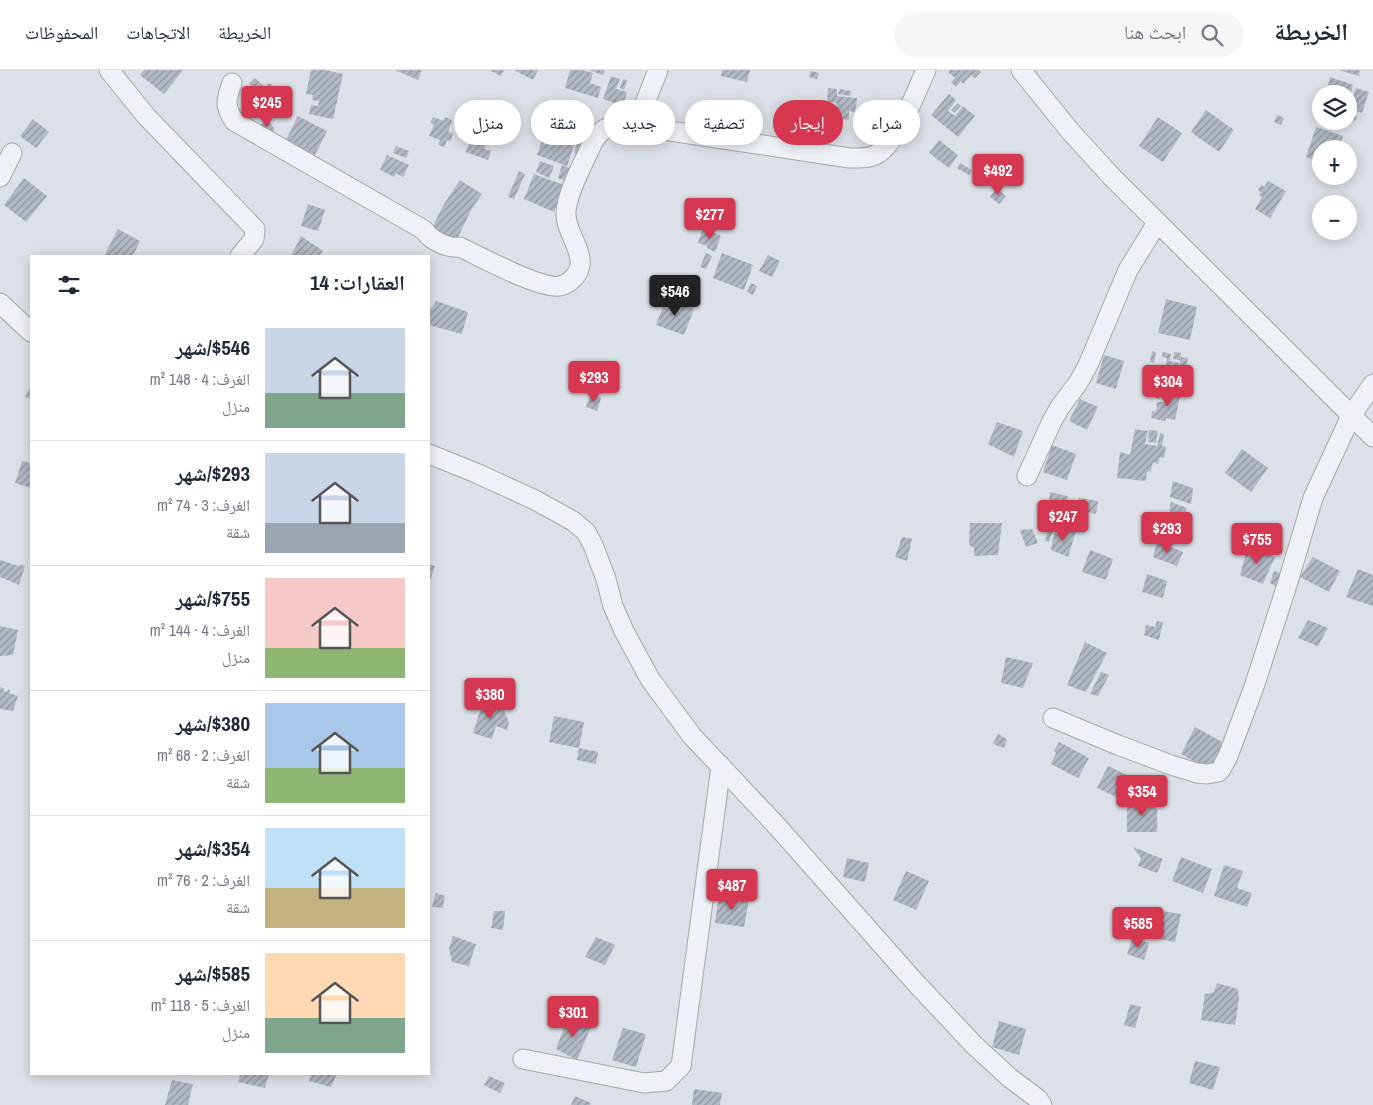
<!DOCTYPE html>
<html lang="ar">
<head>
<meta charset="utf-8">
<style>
  :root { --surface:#fff; --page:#f6f6f7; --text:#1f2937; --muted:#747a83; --line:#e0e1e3; --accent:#d53751 }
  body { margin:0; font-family:"Archivo Narrow","Noto Naskh Arabic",sans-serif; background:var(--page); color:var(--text); direction:rtl; height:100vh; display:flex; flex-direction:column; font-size:19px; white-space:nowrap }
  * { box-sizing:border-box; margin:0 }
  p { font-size:16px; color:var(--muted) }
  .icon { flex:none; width:28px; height:28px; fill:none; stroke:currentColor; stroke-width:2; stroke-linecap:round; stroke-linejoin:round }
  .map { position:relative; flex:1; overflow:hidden; direction:ltr }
  .sheet { position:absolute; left:30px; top:185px; width:400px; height:820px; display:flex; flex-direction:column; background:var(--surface); border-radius:0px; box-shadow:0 2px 12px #0003; direction:rtl }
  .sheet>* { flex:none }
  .top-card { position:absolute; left:445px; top:30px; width:475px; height:45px; direction:rtl; display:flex; gap:10px }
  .tools { position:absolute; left:1312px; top:15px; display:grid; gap:10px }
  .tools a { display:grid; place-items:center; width:45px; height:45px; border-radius:50%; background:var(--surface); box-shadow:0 2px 12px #0003; font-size:25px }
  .price { position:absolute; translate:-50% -42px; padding:0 11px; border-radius:5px; background:var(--accent); color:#fff; font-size:16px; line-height:32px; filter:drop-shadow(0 1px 2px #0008) }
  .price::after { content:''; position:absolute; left:50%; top:30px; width:15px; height:11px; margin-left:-8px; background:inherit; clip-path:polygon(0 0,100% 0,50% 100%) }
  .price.selected { background:#222; color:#fff }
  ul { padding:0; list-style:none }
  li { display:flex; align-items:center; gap:15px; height:125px; padding:0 25px }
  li+li { border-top:1px solid var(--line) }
  li span { display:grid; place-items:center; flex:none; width:140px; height:100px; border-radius:0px; color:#555 }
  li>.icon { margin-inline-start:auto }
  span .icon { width:60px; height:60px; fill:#fffc; stroke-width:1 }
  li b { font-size:21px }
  h2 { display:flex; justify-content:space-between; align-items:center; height:60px; padding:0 25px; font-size:21px }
  .pill { padding:0 18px; border-radius:22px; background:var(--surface); box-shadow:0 2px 12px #0003; font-size:18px; line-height:45px }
  .pill.selected { background:var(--accent); color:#fff }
  header { display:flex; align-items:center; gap:30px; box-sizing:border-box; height:70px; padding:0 25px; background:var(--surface); border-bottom:1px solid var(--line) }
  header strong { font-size:24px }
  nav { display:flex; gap:28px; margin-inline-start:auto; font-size:18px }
  .search { width:350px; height:45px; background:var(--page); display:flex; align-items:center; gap:12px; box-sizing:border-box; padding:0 18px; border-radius:28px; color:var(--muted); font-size:19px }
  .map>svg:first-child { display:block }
  .building { fill:url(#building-hatch) }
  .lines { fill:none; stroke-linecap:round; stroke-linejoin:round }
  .minor-casing { stroke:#a1a7b1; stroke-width:21 }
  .minor { stroke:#eef1f5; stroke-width:19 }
</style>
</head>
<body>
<header>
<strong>الخريطة</strong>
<div class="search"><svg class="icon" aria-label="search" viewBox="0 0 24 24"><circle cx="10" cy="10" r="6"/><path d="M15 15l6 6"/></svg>ابحث هنا</div>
<nav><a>الخريطة</a><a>الاتجاهات</a><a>المحفوظات</a></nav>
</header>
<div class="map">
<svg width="1373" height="1035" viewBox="0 0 1373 1035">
  <defs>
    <pattern id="building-hatch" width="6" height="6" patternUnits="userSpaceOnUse" patternTransform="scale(1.25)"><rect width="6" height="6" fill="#b3b9c4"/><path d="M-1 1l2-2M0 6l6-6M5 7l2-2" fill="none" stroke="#9197a1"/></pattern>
  </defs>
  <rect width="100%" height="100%" fill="#dce0e7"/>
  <!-- building -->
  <path class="building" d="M144 0H183L164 24 140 5Z
    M311 0H325L343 4 333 49 309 44 311 35 318 36 319 31 312 30 313 25 306 24Z
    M395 0H422L418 10Z
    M489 0H504L501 6Z
    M514 0H538L533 10Z
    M570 0H582L593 3 590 13 601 17 598 28 565 18Z
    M589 0H605L603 5Z
    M722 0H750L747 12 721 6Z
    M950 0H979L981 2 975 8 971 5 963 14 961 11 956 17 951 12 955 8 948 2Z
    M1339 0H1360L1359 6Z
    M811 1 819 3 817 9 809 7Z
    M611 6 620 9 616 19 627 22 623 36 603 29Z
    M1330 7 1353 15 1350 24 1336 23 1338 19 1328 15Z
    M255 8 265 17 269 13 279 22 273 29 277 32 269 41 263 35 257 41 242 27 252 16 249 14Z
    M623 9 627 10 624 20 620 18Z
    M828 18 837 19V26L857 28 855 42 849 41V50L825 47 826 36 836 37 837 33 827 32Z
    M1356 18 1369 22 1362 43 1349 39Z
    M840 19 851 21 850 26 838 24Z
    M949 24 956 30 948 41 955 46 963 36 975 46 958 67 931 45Z
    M958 33 961 36 954 43 951 40Z
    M1206 40 1234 60 1219 82 1191 62Z
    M1349 43 1357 47 1355 51 1349 49Z
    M1277 45 1284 48 1281 55 1274 52Z
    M298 46 327 61 315 85 286 70Z
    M433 47 444 51 445 47 452 50 448 62 453 63 451 71 447 70 444 77 438 75 440 70 429 66 434 54 430 53Z
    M1158 47 1182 63 1163 92 1139 76Z
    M33 49 49 62 36 78 20 66Z
    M268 50 275 60 267 66 259 56Z
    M478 53 496 59 491 72 487 71 484 79 491 81 488 90 466 82 470 70 475 72 476 69 471 65 474 58 476 59Z
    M1316 57 1343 66 1338 79H1321V92L1306 87Z
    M546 59 576 70 567 96 537 85Z
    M578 69 588 72 583 86 574 83Z
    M939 70 958 85 949 98 929 83Z
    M396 76 409 81 406 88 393 83Z
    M387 85 409 95 403 107 396 103 394 107 380 100Z
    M540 91 554 96 549 108 536 102Z
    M960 93 972 100 969 105 957 98Z
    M562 95 578 101 573 114 558 108Z
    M519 101 525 104 514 129 508 127Z
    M534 104 564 115 554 142 524 129Z
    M24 108 47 126 26 152 4 135Z
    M460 110 482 124 470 142 453 178 428 166 444 134Z
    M1268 111 1286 121 1270 148 1255 139 1262 127 1259 125 1261 122 1258 120 1261 115 1264 117Z
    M997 118 1006 126 999 134 990 127Z
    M308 134 325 140 318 161 301 156Z
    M703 158 721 166 715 182 707 178 708 176 698 173Z
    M118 159 140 171 133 186H104Z
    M301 166 323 181 319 186H291Z
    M706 183 712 186 706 199 700 197Z
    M722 183 753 195 744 220 713 208Z
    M768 185 780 191 772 207 759 201Z
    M751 213 757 216 753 225 747 222Z
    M666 229 694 239 684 265 656 255Z
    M1166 229 1197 237 1190 270 1158 263Z
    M436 231 468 242 462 264 429 255V238L431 239Z
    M1152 281 1156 282 1154 293 1150 292Z
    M1163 282 1171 284 1170 291 1179 293V296L1181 287 1188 288 1183 311H1179L1178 313 1167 311 1169 301 1165 300 1167 288 1162 287Z
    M1174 282 1181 283 1180 290 1173 289Z
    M1104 285 1124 291 1116 319 1096 313Z
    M31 315V329L25 327Z
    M1157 319 1162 320 1160 329 1155 328Z
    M1166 320 1181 322 1175 350 1166 348 1165 351 1151 348 1152 341 1156 342 1157 332H1168L1169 328 1164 327Z
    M591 324 601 328 597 341 586 337Z
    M1080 329 1098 337 1087 360 1069 351Z
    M997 352 1023 361 1014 387 988 374Z
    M1135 359 1148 361 1145 374 1157 376 1160 363 1164 364 1162 376 1166 377 1164 388 1160 387 1158 394 1153 392 1151 401 1147 402 1146 411 1117 408 1120 382 1130 385Z
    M1149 360 1158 361 1156 373 1148 372Z
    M1052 375 1076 384 1067 410 1043 402Z
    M1242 379 1268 398 1251 422 1225 403Z
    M22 391 31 393V418L15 413Z
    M1173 411 1193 418 1191 434 1170 427Z
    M1050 422 1068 426 1060 462 1053 459 1049 472 1045 471 1049 456 1041 453 1044 429 1049 431Z
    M1079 428 1098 431 1096 444 1079 440Z
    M1171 432 1187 438 1183 447 1169 441Z
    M1162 452 1181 459 1176 472 1160 468Z
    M970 453H1002L998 485 974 486V478L969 475Z
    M1064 457 1076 461 1068 487 1051 480 1054 463 1060 465Z
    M1032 459 1038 473 1026 477 1020 460Z
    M902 467 912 469 907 491 895 487Z
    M1157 471 1183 482 1177 496 1153 487Z
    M1248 476 1275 487 1263 514 1240 505Z
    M1090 480 1113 489 1106 510 1082 502Z
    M1313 487 1340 501 1329 522 1300 507Z
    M0 490 19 496 20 495 25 496 19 515 0 507Z
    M429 494 435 496 429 514Z
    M1358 499 1373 505V536L1346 527Z
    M1274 501 1282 503 1277 517 1270 513Z
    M1147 504 1167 511 1163 528 1142 522Z
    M1308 550 1328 558 1318 576 1298 568Z
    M1157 551 1163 552 1159 570 1144 565 1146 555 1155 557Z
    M0 556 18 560 13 585 0 586Z
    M1085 572 1107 583 1086 622 1067 615Z
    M1006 587 1033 593 1023 618 1001 613Z
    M1101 602 1109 605 1098 626 1090 624Z
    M0 617 4 618 3 621 7 622 8 619 10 620 9 623 18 626 13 641 0 639Z
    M483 631 503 638 509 652 507 660 496 656 492 669 473 663Z
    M554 646 584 652 579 678 549 672Z
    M1195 657 1224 673 1210 700 1181 684Z
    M998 664 1007 669 1004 678 993 674Z
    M1059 672 1089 688 1078 708 1051 694 1056 683 1054 681Z
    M579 678 598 682 596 694 577 690Z
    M1108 696 1143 713 1127 732 1097 718Z
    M1127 732H1157V762H1127Z
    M1133 777 1163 789 1157 803 1138 796 1141 788Z
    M1181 787 1212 799 1203 823 1172 811Z
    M847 788 869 793 865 812 843 807Z
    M1224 795 1243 801 1237 818 1252 823 1247 837 1214 826Z
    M906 801 929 811 916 840 893 830Z
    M436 823 445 826 443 838 432 837Z
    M719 825 749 829 744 857 715 853Z
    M1157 840 1181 844 1175 872 1152 868Z
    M494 841H505L503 860 491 858Z
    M453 866 476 874 469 896 452 892 449 878Z
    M596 867 615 875 605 895 585 887Z
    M1133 867 1149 873 1144 890 1127 884Z
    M1217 913 1238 919 1239 928 1235 955 1201 950 1205 924 1214 922Z
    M1130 934 1141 937 1135 958 1124 955Z
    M568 947 591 957 577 990 556 979Z
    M999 951 1026 959 1019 985 992 977Z
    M623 958 646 964 636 997 612 990Z
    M1195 991 1220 997 1213 1020 1189 1013Z
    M240 1004H269L265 1018 238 1012Z
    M311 1004H337L331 1017 309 1011Z
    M489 1006 505 1013 500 1023 484 1015Z
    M172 1010 193 1014 188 1035H165Z
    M694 1019 722 1023 720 1035H692Z
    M575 1026 591 1033 590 1035H571Z"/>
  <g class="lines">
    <defs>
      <path id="minor" d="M109 0 146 46 255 159 254 169 240 186
        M1021 0 1070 61 1111 106 1373 367
        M232 13C226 30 224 35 234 51L424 160C430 170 448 179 460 177 479 186 541 220 560 216 569 214 579 205 580 195 582 177 565 161 566 143 566 124 585 90 593 72 605 52 616 55 636 56L850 88C859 88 869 89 877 84 897 73 916 22 926 0
        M636 56 658 0
        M0 107 12 83
        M0 233 31 262
        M429 384 476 403 535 430 573 451 586 462 593 475 606 509 613 536 624 561 650 609 692 666 776 755 914 911 974 975 1010 1008 1038 1029 1042 1035
        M1027 406 1052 351 1060 337 1078 313 1088 295 1128 200 1157 153
        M1053 648 1118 675 1171 695 1197 703 1207 704 1218 702 1221 699 1228 686 1254 617 1287 515 1313 428 1351 346 1373 314
        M523 989 644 1013 666 1011 681 996 721 696"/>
    </defs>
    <!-- minor casing -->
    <use href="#minor" class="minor-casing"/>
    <!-- minor -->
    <use href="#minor" class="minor"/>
  </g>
</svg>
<div class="tools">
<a><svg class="icon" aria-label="layers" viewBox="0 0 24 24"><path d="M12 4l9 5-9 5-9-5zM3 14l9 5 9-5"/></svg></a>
<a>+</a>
<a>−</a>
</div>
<b class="price" style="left:267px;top:58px">$245</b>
<b class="price" style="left:998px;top:126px">$492</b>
<b class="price" style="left:710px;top:170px">$277</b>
<b class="price selected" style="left:675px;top:247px">$546</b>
<b class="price" style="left:594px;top:333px">$293</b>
<b class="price" style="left:1168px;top:337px">$304</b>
<b class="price" style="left:1063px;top:472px">$247</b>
<b class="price" style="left:1167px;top:484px">$293</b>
<b class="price" style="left:1257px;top:495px">$755</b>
<b class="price" style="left:490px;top:650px">$380</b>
<b class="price" style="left:1142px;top:747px">$354</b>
<b class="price" style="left:732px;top:841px">$487</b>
<b class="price" style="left:1138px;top:879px">$585</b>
<b class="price" style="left:573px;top:968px">$301</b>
<div class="top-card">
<a class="pill">شراء</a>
<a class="pill selected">إيجار</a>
<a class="pill">تصفية</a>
<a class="pill">جديد</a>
<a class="pill">شقة</a>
<a class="pill">منزل</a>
</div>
<section class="sheet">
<h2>العقارات: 14<svg class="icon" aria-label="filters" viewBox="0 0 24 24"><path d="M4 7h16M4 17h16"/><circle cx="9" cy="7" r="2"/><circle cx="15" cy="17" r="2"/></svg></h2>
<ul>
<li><span style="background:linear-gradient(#c9d6e8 65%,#7fa58c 0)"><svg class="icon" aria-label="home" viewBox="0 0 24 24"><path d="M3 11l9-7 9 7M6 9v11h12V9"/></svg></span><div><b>$546/شهر</b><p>الغرف: 4 · 148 m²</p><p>منزل</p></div></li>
<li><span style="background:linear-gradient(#c9d6e8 70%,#9aa5b1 0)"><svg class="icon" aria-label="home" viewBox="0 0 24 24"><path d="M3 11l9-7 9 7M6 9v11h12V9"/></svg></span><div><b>$293/شهر</b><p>الغرف: 3 · 74 m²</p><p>شقة</p></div></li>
<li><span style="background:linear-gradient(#f6c9c9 70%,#8fb573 0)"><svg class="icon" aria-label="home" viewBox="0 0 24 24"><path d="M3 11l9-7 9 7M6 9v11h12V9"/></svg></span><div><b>$755/شهر</b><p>الغرف: 4 · 144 m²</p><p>منزل</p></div></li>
<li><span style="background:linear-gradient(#a9c7e8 65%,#8fb573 0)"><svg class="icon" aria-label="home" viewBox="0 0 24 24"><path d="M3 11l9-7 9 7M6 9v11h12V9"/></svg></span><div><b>$380/شهر</b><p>الغرف: 2 · 68 m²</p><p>شقة</p></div></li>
<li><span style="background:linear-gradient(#bfe0f5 60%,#c2b280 0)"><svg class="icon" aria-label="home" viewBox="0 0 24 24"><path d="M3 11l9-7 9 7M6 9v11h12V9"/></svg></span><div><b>$354/شهر</b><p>الغرف: 2 · 76 m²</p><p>شقة</p></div></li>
<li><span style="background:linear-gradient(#ffd9b3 65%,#7fa58c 0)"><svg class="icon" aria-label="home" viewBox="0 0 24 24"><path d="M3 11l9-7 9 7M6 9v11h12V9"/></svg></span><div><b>$585/شهر</b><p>الغرف: 5 · 118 m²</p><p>منزل</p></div></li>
</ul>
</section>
</div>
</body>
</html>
